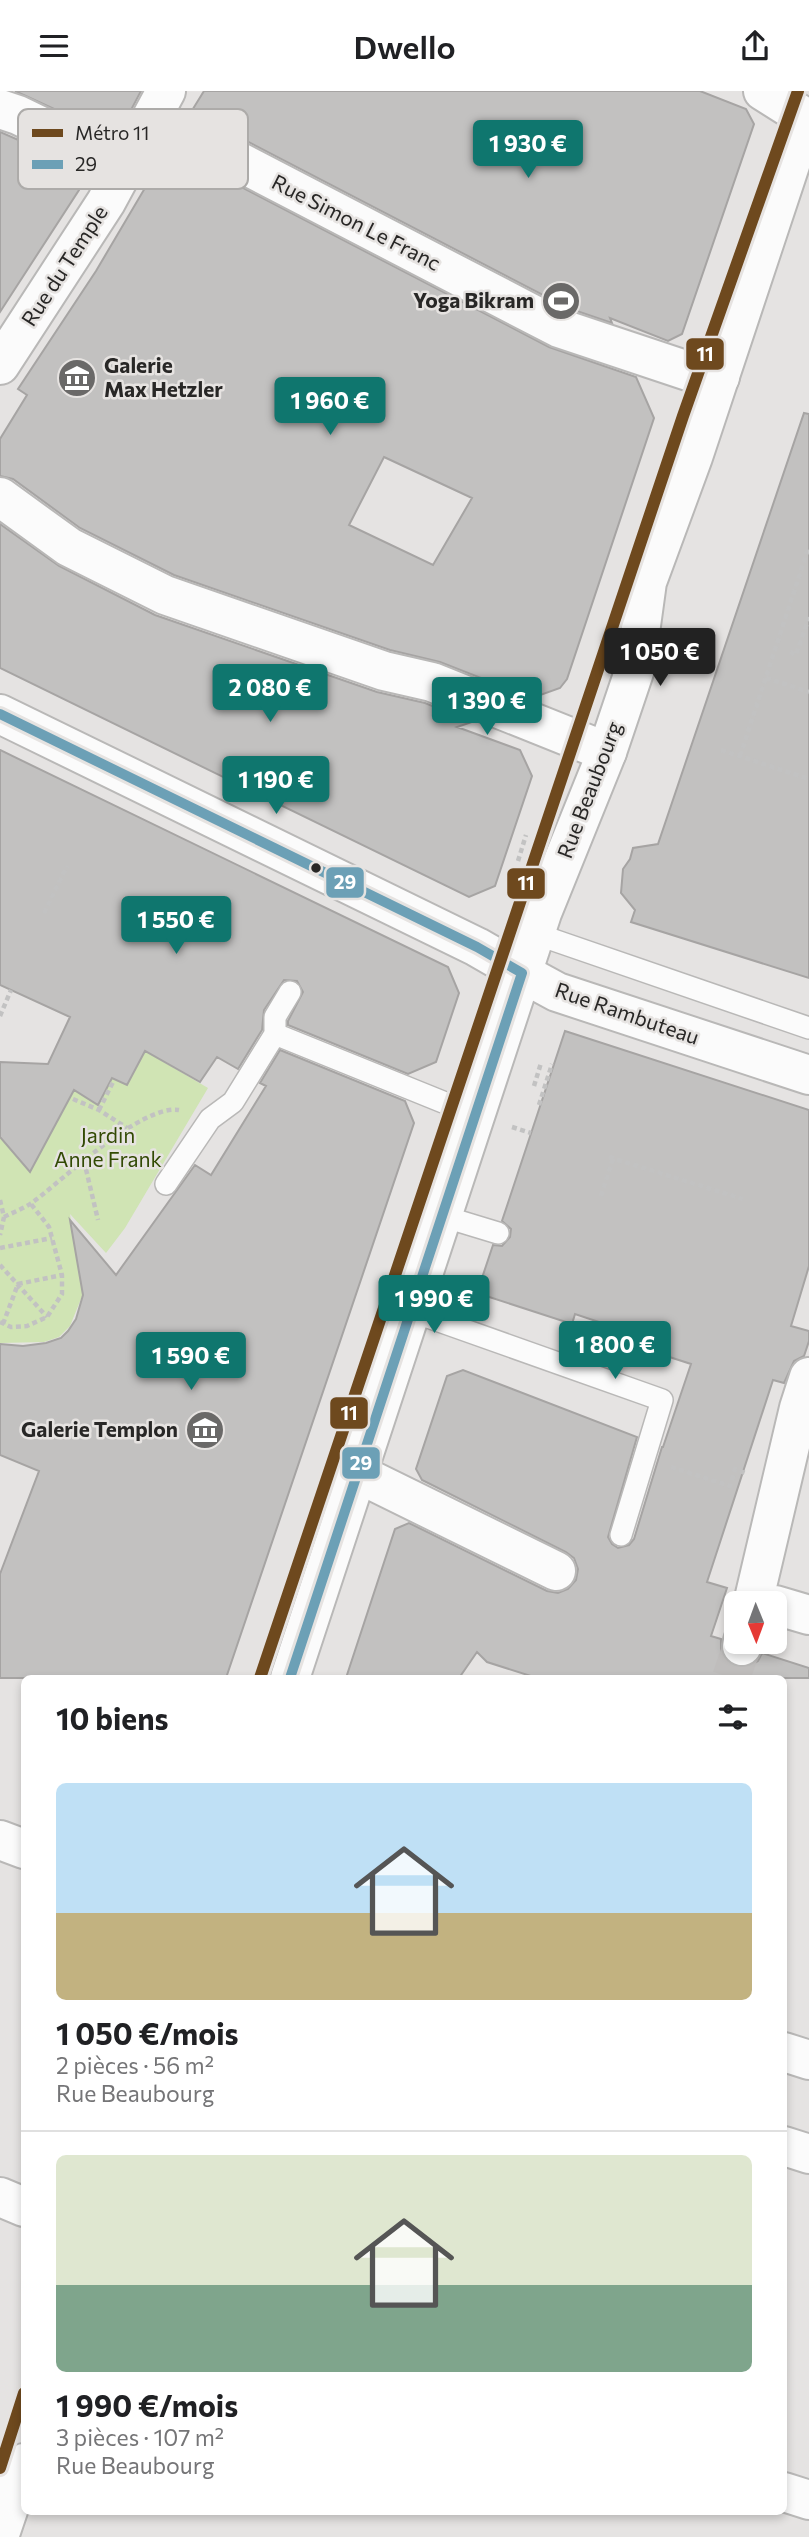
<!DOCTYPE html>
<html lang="fr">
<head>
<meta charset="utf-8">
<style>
  :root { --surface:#fff; --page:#f6f6f6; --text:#202124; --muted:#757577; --line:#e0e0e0; --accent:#0f766e }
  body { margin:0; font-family:Commissioner,sans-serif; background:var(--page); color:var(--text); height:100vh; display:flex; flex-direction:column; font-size:26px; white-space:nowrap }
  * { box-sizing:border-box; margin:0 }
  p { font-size:23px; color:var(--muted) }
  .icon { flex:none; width:38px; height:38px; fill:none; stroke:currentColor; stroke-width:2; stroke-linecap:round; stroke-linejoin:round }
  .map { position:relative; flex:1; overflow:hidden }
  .drawer { position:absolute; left:21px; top:1584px; width:766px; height:840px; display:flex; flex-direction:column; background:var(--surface); border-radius:10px; box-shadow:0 4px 10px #0003 }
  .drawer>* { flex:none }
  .needle { width:46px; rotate:179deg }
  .tools { position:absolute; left:724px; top:1500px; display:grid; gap:14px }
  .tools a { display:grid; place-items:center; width:63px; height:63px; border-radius:10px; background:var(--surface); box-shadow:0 4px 10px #0003; font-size:35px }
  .price { position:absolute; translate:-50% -60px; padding:0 16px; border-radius:7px; background:var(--accent); color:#fff; font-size:23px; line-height:46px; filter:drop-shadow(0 2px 4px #0008) }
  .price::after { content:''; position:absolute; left:50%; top:42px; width:21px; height:16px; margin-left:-10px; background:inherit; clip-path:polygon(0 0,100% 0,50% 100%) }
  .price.selected { background:#222; color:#fff }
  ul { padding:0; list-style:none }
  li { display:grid; align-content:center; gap:14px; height:371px; padding:0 35px }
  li+li { border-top:2px solid var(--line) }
  li span { display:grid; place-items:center; height:217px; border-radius:10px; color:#555 }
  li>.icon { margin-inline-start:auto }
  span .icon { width:126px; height:126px; fill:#fffc; stroke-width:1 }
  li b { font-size:30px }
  h2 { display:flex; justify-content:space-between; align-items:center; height:84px; padding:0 35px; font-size:30px }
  header { display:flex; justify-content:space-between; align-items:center; height:91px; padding:0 35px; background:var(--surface); font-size:32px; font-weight:600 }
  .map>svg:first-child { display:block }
  .green { fill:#d0e4b4 }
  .building { fill:#c2c1c0; stroke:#a6a4a3; stroke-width:2; fill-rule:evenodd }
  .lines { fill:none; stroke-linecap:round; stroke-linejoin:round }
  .street-tunnel { stroke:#bfbdbc; stroke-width:38; stroke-dasharray:38 19; stroke-linecap:butt }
  .lane-casing { stroke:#b9b8b7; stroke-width:24 }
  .street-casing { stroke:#b9b8b7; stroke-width:42 }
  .secondary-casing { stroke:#b9b8b7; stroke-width:42 }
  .path { stroke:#c2c2c2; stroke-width:4.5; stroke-dasharray:5 3.5; stroke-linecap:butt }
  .lane { stroke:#fbfbfb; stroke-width:21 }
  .street { stroke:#fbfbfb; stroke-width:38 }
  .secondary { stroke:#fbfbfb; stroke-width:38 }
  .bus-1-casing { stroke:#e6e3e1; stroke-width:16 }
  .bus-1 { stroke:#6ca0b6; stroke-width:10 }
  .metro-1-casing { stroke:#e6e3e1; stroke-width:18 }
  .metro-1 { stroke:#6e491e; stroke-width:12 }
  .bus-dot { fill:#282726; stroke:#e6e3e1; stroke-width:2.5 }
  .labels { text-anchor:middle; stroke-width:5; stroke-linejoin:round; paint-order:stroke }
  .street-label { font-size:21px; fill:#282726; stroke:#e6e3e1 }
  .poi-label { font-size:21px; font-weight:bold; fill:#282726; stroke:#e6e3e1; text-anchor:end }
  .park-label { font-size:21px; fill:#324a04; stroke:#e6e3e1 }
  .key { fill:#e6e3e1; stroke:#adaba9; stroke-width:2 }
  .key-label { font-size:19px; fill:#282726 }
  .line-badge { stroke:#e6e3e1; stroke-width:2.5 }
  .badge-label { font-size:19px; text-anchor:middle; font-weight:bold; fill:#fff }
</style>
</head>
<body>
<header><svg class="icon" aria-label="menu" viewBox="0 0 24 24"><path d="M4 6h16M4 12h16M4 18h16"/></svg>Dwello<svg class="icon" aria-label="share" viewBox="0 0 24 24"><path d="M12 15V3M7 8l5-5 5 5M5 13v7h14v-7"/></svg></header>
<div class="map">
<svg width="809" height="2446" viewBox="0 0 809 2446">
  <rect width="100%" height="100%" fill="#e5e3e2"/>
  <!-- green -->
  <path class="green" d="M145 960 208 997 125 1137 106 1162 70 1123 83 1203 70 1235 59 1246 44 1251 0 1252V1046L30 1081 87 974 127 994Z"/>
  <!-- building -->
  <path class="building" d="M15 0H141L131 19 89 34Z
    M204 0H700L746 18 754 33 682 243 668 250 610 227 612 232 568 217 191 21Z
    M0 41 32 55 24 58 74 83 79 99 0 221Z
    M168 58 549 256 636 286 654 327 567 588 560 597 532 607 440 571 390 559 174 484 80 437 13 388 0 385V348L27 304 18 298 96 180ZM384 366 472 407 433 474 349 434Z
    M804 322 809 323V887L631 831 635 819 621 802 623 778 630 768 633 757 658 753Z
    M0 433 59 475 155 524 377 601 425 612 472 631 457 636 520 659 532 685 495 795 469 806 0 577Z
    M0 659 448 876 459 902 436 971 408 983 288 934V930L303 901 297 890 284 889 264 919 262 939 238 978 217 966 200 991 145 960 127 994 112 987 98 1014 74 999 30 1081 0 1046V971L48 973 70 926 0 894Z
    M565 940 809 1019V1175L791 1235 809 1240V1250L804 1265 794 1270 784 1292 773 1289 707 1491 727 1497 711 1545 721 1548V1561L727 1571 737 1576H748L758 1570 762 1562 809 1577V1587H537L487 1571 477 1561 459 1587H346L395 1438 409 1432 547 1500 558 1502 568 1498 576 1489 578 1478 574 1467 566 1461 422 1389 416 1378 447 1285 463 1279 637 1346 608 1446 612 1453 618 1457 629 1454 634 1448 662 1356H663L691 1273 654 1261 656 1250 575 1223 572 1233 477 1202 493 1154 502 1155 510 1146 511 1138 502 1130Z
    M280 959 405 1010 414 1032 226 1587H0V1483L39 1380 0 1364V1253L23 1255 46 1252 61 1247 68 1240 76 1228 83 1204 70 1129 116 1184 195 1074 211 1084 266 995 260 992Z"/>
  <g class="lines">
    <!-- street-tunnel -->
    <path class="street-tunnel" d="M731 1587 742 1555"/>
    <defs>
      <path id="lane" d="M536 843 809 937
        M275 943V926L290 901
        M166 1093 210 1028 233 1011 275 943 475 1024
        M442 1125 498 1142
        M411 1220 662 1309 621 1444"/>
      <path id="street" d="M763 0 809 29
        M0 18 18 24 125 76
        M153 26 559 237 694 282 720 286
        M0 274 106 111 166 0
        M0 406 69 456 165 504 384 580 432 591 607 661
        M522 882 557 901 809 984
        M356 1386 373 1390 556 1480
        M753 1512 799 1317 809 1286
        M775 1514 809 1524
        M742 1555 743 1550
        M0 1749 24 1758
        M784 2055 809 2063
        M0 2106 24 2116
        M784 2401 809 2409"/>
      <path id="secondary" d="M0 623 477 856 522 882
        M290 1587 542 822 607 661 635 578 647 491 693 366 793 65 809 29
        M784 1961 809 1969
        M0 2443 24 2372"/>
    </defs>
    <!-- lane casing -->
    <use href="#lane" class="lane-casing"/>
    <!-- street casing -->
    <use href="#street" class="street-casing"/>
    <!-- secondary casing -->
    <use href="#secondary" class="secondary-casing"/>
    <!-- path -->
    <path class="path" d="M790 561 796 564 809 526
      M766 587 809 601
      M721 659 809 688
      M740 665 809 455
      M518 770 526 744
      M44 822 67 775
      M0 925 11 899
      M534 995 541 972
      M73 1008 99 1019 127 1037
      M539 1014 552 973
      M99 1019 113 991
      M512 1036 531 1042
      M609 1066 743 1108
      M84 1070 98 1129
      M601 1105 613 1068
      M0 1109 4 1126 0 1144
      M4 1126C14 1121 25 1117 33 1111 64 1088 142 1013 179 1019
      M0 1157 52 1147
      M0 1174 47 1226
      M0 1231 11 1236 27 1235 47 1226 62 1203V1184L49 1136 31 1113
      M3 1233 18 1193 62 1184
      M671 1376 730 1395 735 1378 745 1382
      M12 2337 24 2302"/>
    <!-- lane -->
    <use href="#lane" class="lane"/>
    <!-- street -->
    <use href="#street" class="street"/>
    <!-- secondary -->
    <use href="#secondary" class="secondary"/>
    <defs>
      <path id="bus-1" d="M0 623 477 856 522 882 290 1587"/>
    </defs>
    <!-- bus-1 casing -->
    <use href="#bus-1" class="bus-1-casing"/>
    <!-- bus-1 -->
    <use href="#bus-1" class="bus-1"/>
    <defs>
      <path id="metro-1" d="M260 1587 683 325 798 0
        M0 2377 24 2302"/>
    </defs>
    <!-- metro-1 casing -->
    <use href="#metro-1" class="metro-1-casing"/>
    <!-- metro-1 -->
    <use href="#metro-1" class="metro-1"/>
  </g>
  <!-- icons -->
  <defs>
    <symbol id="stadium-disc" viewBox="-11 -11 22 22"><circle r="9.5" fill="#6a6968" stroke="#e6e3e1"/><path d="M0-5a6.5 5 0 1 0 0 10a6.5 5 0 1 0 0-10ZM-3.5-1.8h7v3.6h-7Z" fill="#fff"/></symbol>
    <symbol id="museum-disc" viewBox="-11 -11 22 22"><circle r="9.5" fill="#6a6968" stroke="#e6e3e1"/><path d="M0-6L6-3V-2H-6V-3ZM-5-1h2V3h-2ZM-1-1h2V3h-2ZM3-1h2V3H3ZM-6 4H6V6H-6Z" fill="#fff"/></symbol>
  </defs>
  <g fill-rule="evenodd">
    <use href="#stadium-disc" x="539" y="188" width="44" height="44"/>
    <use href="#museum-disc" x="55" y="265" width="44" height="44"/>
    <use href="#museum-disc" x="183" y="1317" width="44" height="44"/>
  </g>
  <!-- markers -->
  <circle class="bus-dot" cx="316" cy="777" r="6"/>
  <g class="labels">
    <!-- street labels -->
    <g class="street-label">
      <text transform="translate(356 132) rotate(27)" y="7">Rue Simon Le Franc</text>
      <text transform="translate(65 175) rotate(-57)" y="7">Rue du Temple</text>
      <text transform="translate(590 699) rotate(-69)" y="7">Rue Beaubourg</text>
      <text transform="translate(627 923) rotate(19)" y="7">Rue Rambuteau</text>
    </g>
    <!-- poi labels -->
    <g class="poi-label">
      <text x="534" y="217">Yoga Bikram</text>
      <text x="104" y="282" text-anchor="start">Galerie<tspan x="104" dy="24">Max Hetzler</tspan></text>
      <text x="178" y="1346">Galerie Templon</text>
    </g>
    <!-- park labels -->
    <g class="park-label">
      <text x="108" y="1052">Jardin<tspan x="108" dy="24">Anne Frank</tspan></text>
    </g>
  </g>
  <!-- legend -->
  <rect x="18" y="18" width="230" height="80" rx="10" class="key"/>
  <rect x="32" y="38" width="31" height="8" fill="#6e491e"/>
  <rect x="32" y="69" width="31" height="9" fill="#6ca0b6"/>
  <g class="key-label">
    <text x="75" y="49">Métro 11</text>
    <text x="75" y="80">29</text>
  </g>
  <g class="line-badge">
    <rect x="685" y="246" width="40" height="34" rx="7" fill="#6e491e"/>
    <rect x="325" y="775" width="40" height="33" rx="7" fill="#6ca0b6"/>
    <rect x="506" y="776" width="40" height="33" rx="7" fill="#6e491e"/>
    <rect x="329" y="1305" width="40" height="34" rx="7" fill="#6e491e"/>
    <rect x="341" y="1355" width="40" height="34" rx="7" fill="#6ca0b6"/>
  </g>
  <g class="badge-label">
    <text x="705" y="270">11</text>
    <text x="345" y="798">29</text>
    <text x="526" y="799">11</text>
    <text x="349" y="1329">11</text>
    <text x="361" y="1379">29</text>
  </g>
</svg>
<div class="tools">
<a><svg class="needle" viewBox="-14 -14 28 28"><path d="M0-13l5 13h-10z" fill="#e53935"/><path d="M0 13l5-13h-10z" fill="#757577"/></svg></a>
</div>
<b class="price" style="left:528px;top:89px">1 930 €</b>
<b class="price" style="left:330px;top:346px">1 960 €</b>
<b class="price selected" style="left:660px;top:597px">1 050 €</b>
<b class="price" style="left:270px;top:633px">2 080 €</b>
<b class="price" style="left:487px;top:646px">1 390 €</b>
<b class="price" style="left:276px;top:725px">1 190 €</b>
<b class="price" style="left:176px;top:865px">1 550 €</b>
<b class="price" style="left:434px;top:1244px">1 990 €</b>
<b class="price" style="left:615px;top:1290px">1 800 €</b>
<b class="price" style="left:191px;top:1301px">1 590 €</b>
<section class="drawer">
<h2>10 biens<svg class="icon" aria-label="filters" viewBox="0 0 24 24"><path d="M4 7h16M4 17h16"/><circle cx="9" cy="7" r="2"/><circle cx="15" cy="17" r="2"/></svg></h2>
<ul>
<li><span style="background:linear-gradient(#bfe0f5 60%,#c2b280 0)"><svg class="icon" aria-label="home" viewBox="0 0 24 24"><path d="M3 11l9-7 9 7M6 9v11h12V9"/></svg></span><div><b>1 050 €/mois</b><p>2 pièces · 56 m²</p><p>Rue Beaubourg</p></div></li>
<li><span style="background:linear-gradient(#dfe7d0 60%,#7fa58c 0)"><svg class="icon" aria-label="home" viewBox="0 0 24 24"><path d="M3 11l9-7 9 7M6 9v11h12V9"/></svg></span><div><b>1 990 €/mois</b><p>3 pièces · 107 m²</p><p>Rue Beaubourg</p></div></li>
</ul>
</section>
</div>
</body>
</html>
